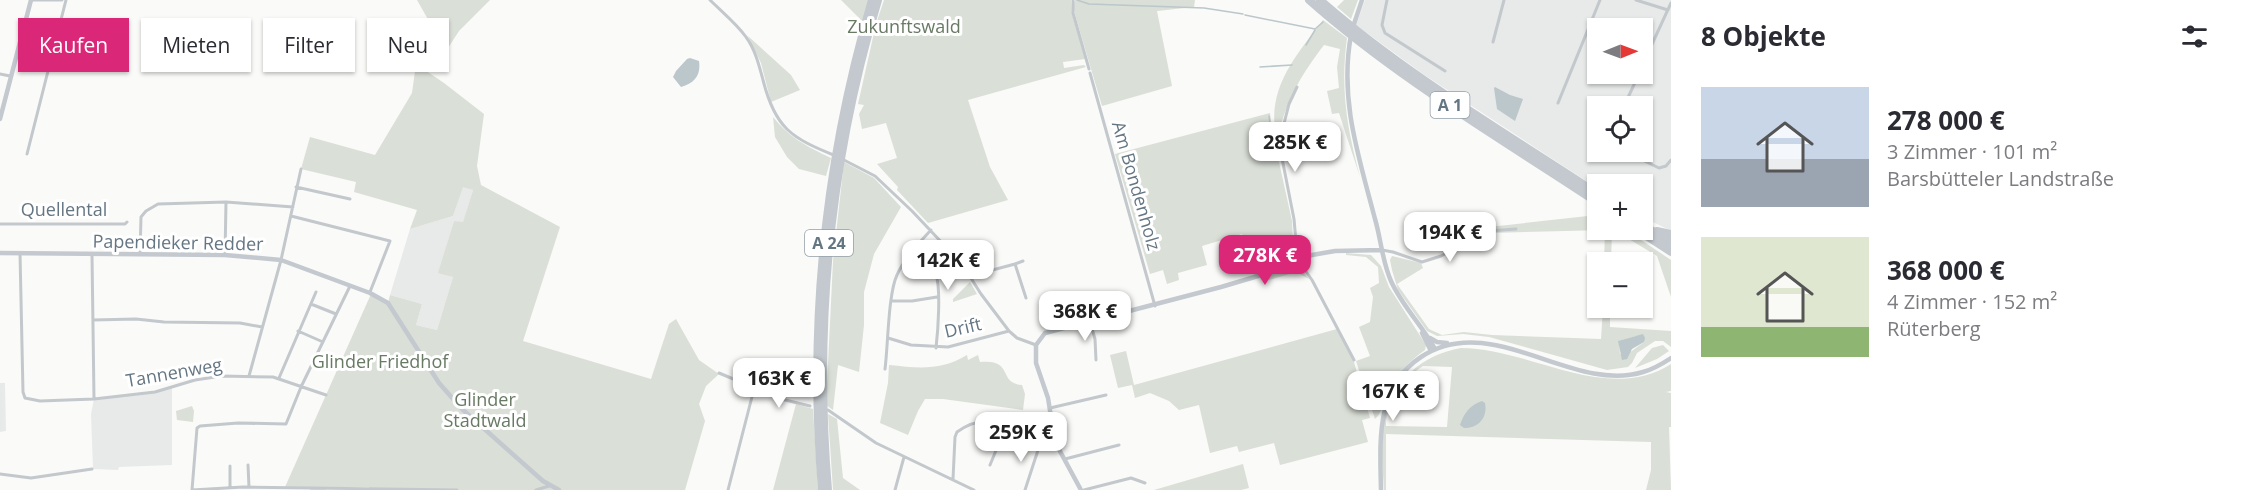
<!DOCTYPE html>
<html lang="de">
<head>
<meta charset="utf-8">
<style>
  :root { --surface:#fff; --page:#f7f7f7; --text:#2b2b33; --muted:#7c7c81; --accent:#db2777 }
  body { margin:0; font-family:"Open Sans",sans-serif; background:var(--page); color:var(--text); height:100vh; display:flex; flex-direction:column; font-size:22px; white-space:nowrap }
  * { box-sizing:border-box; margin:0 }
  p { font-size:20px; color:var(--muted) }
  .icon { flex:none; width:33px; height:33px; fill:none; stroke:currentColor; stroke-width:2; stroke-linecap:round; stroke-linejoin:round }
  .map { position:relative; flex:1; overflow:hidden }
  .sheet { display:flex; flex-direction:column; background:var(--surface); width:570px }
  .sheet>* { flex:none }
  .top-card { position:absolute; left:18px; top:18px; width:570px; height:54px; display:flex; gap:12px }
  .needle { width:39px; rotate:89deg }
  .controls { position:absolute; left:1587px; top:18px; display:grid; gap:12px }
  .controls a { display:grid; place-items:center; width:66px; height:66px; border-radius:0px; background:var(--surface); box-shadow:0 2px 4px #0004; font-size:30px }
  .price { position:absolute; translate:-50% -51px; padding:0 14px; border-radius:12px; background:#fff; color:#222; font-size:20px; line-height:39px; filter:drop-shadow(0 2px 3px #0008) }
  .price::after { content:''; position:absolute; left:50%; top:36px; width:18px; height:14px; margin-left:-9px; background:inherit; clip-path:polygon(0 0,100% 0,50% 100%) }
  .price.active { background:var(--accent); color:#fff }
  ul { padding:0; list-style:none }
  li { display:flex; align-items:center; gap:18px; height:150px; padding:0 30px }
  li span { display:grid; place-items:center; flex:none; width:168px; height:120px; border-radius:0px; color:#555 }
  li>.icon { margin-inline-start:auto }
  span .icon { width:72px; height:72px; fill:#fffc; stroke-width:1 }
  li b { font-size:26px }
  h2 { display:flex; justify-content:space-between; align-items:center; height:72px; padding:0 30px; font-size:26px }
  .pill { padding:0 21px; border-radius:0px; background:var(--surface); box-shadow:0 2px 4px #0004; font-size:21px; line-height:54px }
  .pill.active { background:var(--accent); color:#fff }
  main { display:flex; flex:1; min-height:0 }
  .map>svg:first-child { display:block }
  .built { fill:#e8e9e9; fill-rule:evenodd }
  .green { fill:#dadfd7; fill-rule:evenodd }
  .water { fill:#bbc7cb }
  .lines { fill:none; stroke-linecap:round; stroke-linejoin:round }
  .stream { stroke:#bbc7cb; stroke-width:1.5 }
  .street { stroke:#c3c8cc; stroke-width:3 }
  .secondary { stroke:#c3c9ce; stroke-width:4.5 }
  .highway { stroke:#c3c9ce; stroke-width:8 }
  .labels { text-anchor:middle; stroke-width:6; stroke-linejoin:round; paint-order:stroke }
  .shield { fill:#fff; stroke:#939fa8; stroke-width:1.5 }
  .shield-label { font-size:16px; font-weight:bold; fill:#657683 }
  .park-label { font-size:18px; fill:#687a64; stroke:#fff }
  .street-label { font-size:18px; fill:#657683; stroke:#fff }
</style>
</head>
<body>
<main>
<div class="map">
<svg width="1671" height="490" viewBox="0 0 1671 490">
  <rect width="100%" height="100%" fill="#fafaf8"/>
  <!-- built -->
  <path class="built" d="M1365 0H1671V231L1643 217 1642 184H1598L1597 188 1423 74 1356 25ZM1598 28H1642V74H1598ZM1598 106H1642V152H1598Z
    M463 186 473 190 463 223 454 221 439 272 453 277 437 330 416 325 422 304 390 295 410 229 453 216Z
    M0 383H5L6 431 0 432Z
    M172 388V465L119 467 118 470 93 469 91 414 94 399 138 395Z"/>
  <!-- green -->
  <path class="green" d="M417 0H490L459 31 446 51Z
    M841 0H869L863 22Z
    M884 0H1071L1072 14 1085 59 1063 62 1064 68 1084 65 1086 67 968 100 990 167 1008 200 928 223 897 190 898 187 877 164 897 158 886 123 862 129 859 114 864 105 858 104 876 24Z
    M1075 0H1195L1194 7 1157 11 1172 86 1102 106 1076 18 1073 6Z
    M1344 0H1358L1351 19 1337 7Z
    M1323 20 1347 38C1340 89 1347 128 1360 177L1339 113 1332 114 1327 91 1339 88 1337 67 1340 49 1324 45C1302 74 1290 94 1280 128L1275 129C1269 85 1298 53 1323 20Z
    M748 36 791 75 800 90 771 102 761 63Z
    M416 64 444 83 484 114 477 166 481 185 560 227 523 341 651 379 669 324 676 319 699 360 719 374 706 386 699 404 705 421 685 490H562L558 488 557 490H369V487H326V490H310L311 488 285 487 371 294 388 303 390 295 422 304 416 325 437 330 453 277 438 273 454 221 463 222 473 190 463 187 453 216 410 229 417 210 354 192 356 182 301 169 310 137 375 155 412 93Z
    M1270 113 1273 135 1292 221 1294 258 1283 266 1254 275 1242 234 1202 246 1207 265 1178 273 1179 280 1167 284 1163 270 1150 274 1115 154Z
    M773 117C790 138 806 146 831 158L826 176 799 169 787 157 775 137Z
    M844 162 874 178 901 207 874 254 864 292V325L859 372 838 365 833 410 826 405 833 261Z
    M1597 215 1598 230H1612L1611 262H1604L1605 230 1490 233 1489 227Z
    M1614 230H1626L1671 260V297L1657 256Z
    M1346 253 1371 255 1381 266 1389 287 1426 345 1425 350C1408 362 1396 375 1387 394 1383 402 1382 413 1375 419L1356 361 1370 356 1359 327 1370 322 1373 297 1370 288 1379 283 1378 267 1366 257 1346 255Z
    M1392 256 1421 263 1423 268 1397 284 1429 329 1442 335 1464 332 1492 335 1601 339 1603 308H1610V327L1671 331V347L1663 341H1655L1637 353 1632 363 1628 367 1607 370 1489 337 1463 334 1437 336 1427 331 1398 290 1392 270 1390 260ZM1636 336 1644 342 1629 353 1620 354 1619 341Z
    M1296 265 1301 268 1309 279 1296 272 1269 280 1265 276Z
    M970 282 977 294 953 302V299Z
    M1337 329 1354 362 1370 418 1362 420 1368 442 1280 465 1274 443 1239 452 1237 446 1210 453 1199 405 1179 410 1169 401 1150 393 1135 398 1132 385 1118 388 1110 355 1126 351 1134 385Z
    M1663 345 1669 351 1657 359 1635 368 1652 348Z
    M1461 348C1530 348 1607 405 1671 364V391L1666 392 1671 393V427H1669L1671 490H1646L1651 470V442L1386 434V490H1384C1383 467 1379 442 1384 420 1393 380 1422 355 1461 348ZM1423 366 1452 367 1447 427 1386 426C1385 407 1407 375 1423 366Z
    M967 355 968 360 978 355 980 362C1015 359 997 383 1022 385L1025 394 1023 410 943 399H925L918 411 908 435 880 423 888 383 889 365C918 368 941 371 967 355Z
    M796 404 813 409 818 490H773Z
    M192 406 194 411 193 422 177 420 176 411Z
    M828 414 837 419 843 478 860 490H833Z
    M1243 464 1249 488 1241 490H1154Z"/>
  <!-- water -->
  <path class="water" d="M690 58 699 61C701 75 695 83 681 87L673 77 676 71 687 59Z
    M1495 87 1510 95 1523 99 1515 121 1497 109 1494 88Z
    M1643 334 1645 338 1644 342 1632 349 1627 359 1622 360 1618 341Z
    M1482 401 1485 403C1488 418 1478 428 1464 428L1460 425C1464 413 1470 405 1482 401Z"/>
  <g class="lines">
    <!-- stream -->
    <path class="stream" d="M1077 0 1089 4 1204 8 1243 14
      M1245 15 1315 29 1323 22
      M1306 45 1315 30
      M1260 67 1292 65
      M1269 116 1271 132
      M1621 230 1633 238"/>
    <!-- street -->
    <path class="street" d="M31 0H62
      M710 0C722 12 736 23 746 37 755 49 759 65 763 80 775 128 791 138 836 156
      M1073 0V13L1089 69
      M1387 0 1382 25 1385 33 1445 71
      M1636 0 1668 10
      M1493 42 1504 0
      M25 49 51 56
      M1642 66 1671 3
      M1090 73 1155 306
      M0 74 10 76
      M1297 87 1289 104 1279 143 1294 219 1297 253 1302 266 1312 280 1354 360
      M1558 103 1600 0
      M1624 106 1639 74
      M1626 152 1659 168 1666 166 1671 160
      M27 154 66 0
      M842 159 875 176 912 211 962 264 981 294 1009 331 1017 338 1036 345
      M296 187 350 199
      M291 216 390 241 370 292
      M0 224H125L127 222
      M916 247C923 256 932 264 936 275 941 289 938 331 936 348
      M1382 250 1393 252 1422 262 1441 256 1488 231 1516 229
      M20 253 23 392 25 398 40 401 94 399 155 392 195 380 222 376 273 377 326 395
      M140 254 141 217 146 211 158 204 226 202 293 207
      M92 255 94 399
      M225 255 226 202
      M1015 264 1023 261
      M970 276 1015 264 1026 298
      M891 301H912L937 297
      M311 304 336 314
      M93 320 136 319 164 322 240 323 262 327
      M1090 322 1095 339 1096 360
      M298 331 323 342
      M888 338 911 345 948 347 1009 331
      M885 369C888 347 888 294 897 275 904 259 919 243 931 230
      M719 373 781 399 810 406
      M249 376 281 260 301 169
      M279 378 316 292
      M1050 408 1106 395
      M828 410 876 443 974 490
      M1065 459 1119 445
      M248 465 249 487
      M990 465 1006 426
      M230 466V487
      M0 474 31 478 92 469
      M953 479 955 437 957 432C1001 400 1022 452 1055 442
      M192 490 197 428 200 426 238 423 286 424 301 387 350 286
      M192 490 243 487 457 490
      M536 490 549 486
      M728 490 754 389
      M895 490 904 457
      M1025 490 1040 444
      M1084 490 1131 478 1145 483"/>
    <!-- secondary -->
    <path class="secondary" d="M1353 27 1362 0
      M1351 35C1339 100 1359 157 1375 219 1381 239 1382 261 1391 281 1402 306 1422 325 1435 349
      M0 119 31 0
      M0 253 225 255 281 260 370 293 388 303 439 383 462 409 543 481 559 490
      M1422 333 1431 351
      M1430 338 1437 342 1447 343
      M1081 490 1055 442 1048 398 1036 363V345L1045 333 1221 287 1278 270 1312 255 1335 251 1382 250
      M1381 490C1380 442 1375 387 1421 357 1492 310 1571 394 1643 372 1653 369 1662 364 1671 358"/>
    <!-- highway -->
    <path class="highway" d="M1309 0C1397 78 1500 138 1598 203
      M1320 0C1405 74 1504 132 1598 194
      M1642 224 1671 243
      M1637 230 1671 252
      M1657 231 1671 234
      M822 490C808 324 825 160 872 0
      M828 490C814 324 830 160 878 0"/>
  </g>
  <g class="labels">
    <!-- shield labels -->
    <g class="shield">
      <rect x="1430.5" y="92" width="39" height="26" rx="4.5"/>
      <rect x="805" y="230" width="48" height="26" rx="4.5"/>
    </g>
    <g class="shield-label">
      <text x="1450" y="111">A 1</text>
      <text x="829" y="249">A 24</text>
    </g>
    <!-- park labels -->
    <g class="park-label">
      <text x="904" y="33">Zukunftswald</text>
      <text x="380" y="368">Glinder Friedhof</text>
      <text x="485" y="406">Glinder<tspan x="485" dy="21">Stadtwald</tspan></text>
    </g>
    <!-- street labels -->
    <g class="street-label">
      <text transform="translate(1136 186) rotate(74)" y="6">Am Bondenholz</text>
      <text x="64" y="216">Quellental</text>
      <text transform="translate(178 243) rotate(1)" y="6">Papendieker Redder</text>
      <text transform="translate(963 328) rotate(-13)" y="6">Drift</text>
      <text transform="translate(174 373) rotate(-10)" y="6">Tannenweg</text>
    </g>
  </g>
</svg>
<div class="controls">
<a><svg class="needle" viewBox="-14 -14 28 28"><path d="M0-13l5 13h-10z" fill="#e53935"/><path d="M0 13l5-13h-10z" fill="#7c7c81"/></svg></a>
<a><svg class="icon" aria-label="locate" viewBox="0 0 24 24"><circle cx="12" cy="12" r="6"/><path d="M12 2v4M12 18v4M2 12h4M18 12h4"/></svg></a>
<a>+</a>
<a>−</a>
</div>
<b class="price" style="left:1295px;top:173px">285K €</b>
<b class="price" style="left:1450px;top:263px">194K €</b>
<b class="price active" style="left:1265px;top:286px">278K €</b>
<b class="price" style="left:948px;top:291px">142K €</b>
<b class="price" style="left:1085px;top:342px">368K €</b>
<b class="price" style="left:779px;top:409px">163K €</b>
<b class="price" style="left:1393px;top:422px">167K €</b>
<b class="price" style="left:1021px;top:463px">259K €</b>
<div class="top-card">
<a class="pill active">Kaufen</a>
<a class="pill">Mieten</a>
<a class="pill">Filter</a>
<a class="pill">Neu</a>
</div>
</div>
<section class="sheet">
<h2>8 Objekte<svg class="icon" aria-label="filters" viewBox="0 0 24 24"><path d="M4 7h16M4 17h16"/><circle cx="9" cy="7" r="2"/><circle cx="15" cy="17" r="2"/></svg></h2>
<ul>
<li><span style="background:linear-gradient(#c9d6e8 60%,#9aa5b1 0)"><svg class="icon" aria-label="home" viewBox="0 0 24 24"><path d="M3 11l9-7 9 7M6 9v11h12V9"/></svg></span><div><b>278 000 €</b><p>3 Zimmer · 101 m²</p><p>Barsbütteler Landstraße</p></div></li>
<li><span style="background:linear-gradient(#dfe7d0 75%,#8fb573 0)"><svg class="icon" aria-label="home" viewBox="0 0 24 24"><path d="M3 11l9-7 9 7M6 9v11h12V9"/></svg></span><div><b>368 000 €</b><p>4 Zimmer · 152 m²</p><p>Rüterberg</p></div></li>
</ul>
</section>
</main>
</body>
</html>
